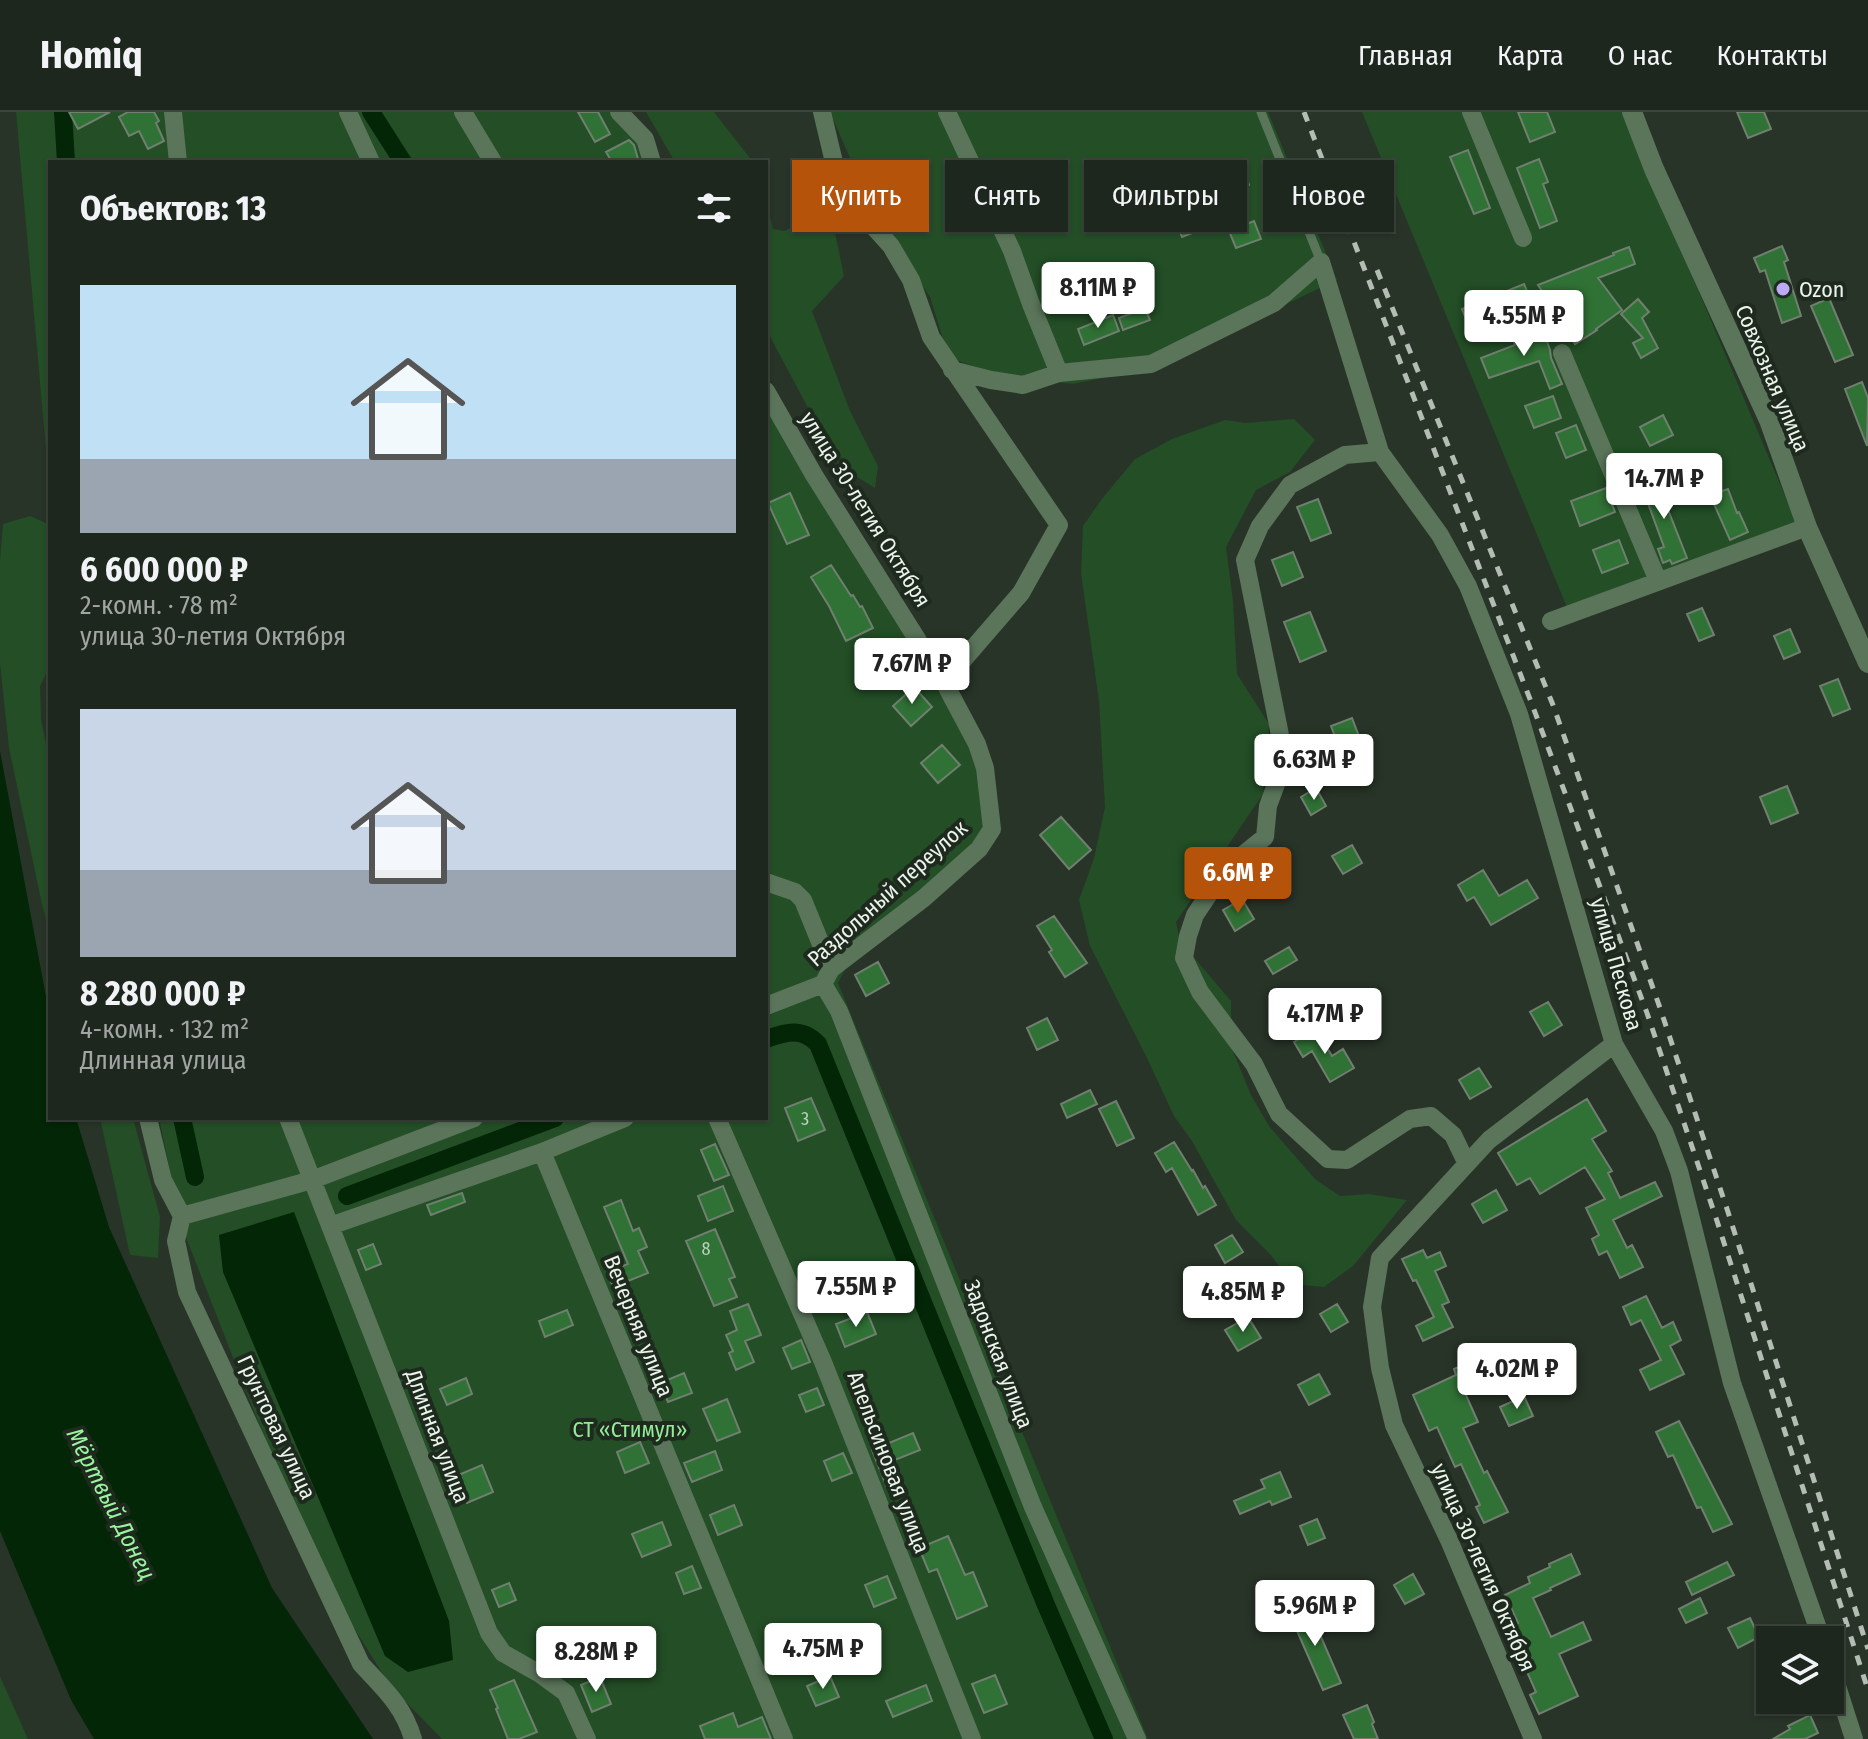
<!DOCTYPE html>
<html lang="ru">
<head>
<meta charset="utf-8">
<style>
  :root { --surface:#1e271e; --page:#262f27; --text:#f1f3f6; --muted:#a1a5a4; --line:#3c443c; --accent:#b45309 }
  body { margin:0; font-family:"Fira Sans Condensed",sans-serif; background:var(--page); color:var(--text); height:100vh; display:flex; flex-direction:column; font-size:30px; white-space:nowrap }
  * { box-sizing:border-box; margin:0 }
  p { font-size:26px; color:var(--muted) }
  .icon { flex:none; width:44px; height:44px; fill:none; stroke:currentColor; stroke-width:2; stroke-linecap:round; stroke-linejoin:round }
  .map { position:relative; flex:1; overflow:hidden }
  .sheet { position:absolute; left:48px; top:48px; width:720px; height:960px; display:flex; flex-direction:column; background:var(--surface); border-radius:0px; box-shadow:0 2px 6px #0004,0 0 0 2px var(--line) }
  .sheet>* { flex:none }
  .guide { position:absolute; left:792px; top:48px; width:760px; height:72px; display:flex; gap:16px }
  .fabs { position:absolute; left:1756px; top:1514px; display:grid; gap:16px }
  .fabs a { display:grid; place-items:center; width:88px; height:88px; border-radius:0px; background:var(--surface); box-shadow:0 2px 6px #0004,0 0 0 2px var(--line); font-size:40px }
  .price { position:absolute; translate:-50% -68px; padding:0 18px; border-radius:8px; background:#fff; color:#222; font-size:26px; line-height:52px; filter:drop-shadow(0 2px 4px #0008) }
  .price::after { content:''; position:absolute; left:50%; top:48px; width:24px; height:18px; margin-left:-12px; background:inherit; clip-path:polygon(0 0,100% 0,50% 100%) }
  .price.selected { background:var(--accent); color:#fff }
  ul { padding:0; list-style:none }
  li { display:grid; align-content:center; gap:16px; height:424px; padding:0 32px }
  li span { display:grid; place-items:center; height:248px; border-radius:0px; color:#555 }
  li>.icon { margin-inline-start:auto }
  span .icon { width:144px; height:144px; fill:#fffc; stroke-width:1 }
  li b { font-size:34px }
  h2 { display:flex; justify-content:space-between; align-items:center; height:96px; padding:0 32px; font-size:34px }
  .chip { padding:0 28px; border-radius:0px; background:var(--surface); box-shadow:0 2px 6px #0004,0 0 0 2px var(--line); font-size:28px; line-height:72px }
  .chip.selected { background:var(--accent); color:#fff }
  header { display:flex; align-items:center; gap:48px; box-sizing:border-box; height:112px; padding:0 40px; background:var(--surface); border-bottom:2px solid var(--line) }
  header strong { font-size:38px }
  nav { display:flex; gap:44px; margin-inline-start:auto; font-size:28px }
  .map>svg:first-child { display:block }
  .green { fill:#234e26 }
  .water { fill:#032607 }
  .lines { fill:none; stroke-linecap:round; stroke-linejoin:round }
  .canal { stroke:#032607; stroke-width:18 }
  .building { fill:#307135; stroke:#717f71; stroke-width:2 }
  .service { stroke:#5a755a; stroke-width:9 }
  .minor { stroke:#5a755a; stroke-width:18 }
  .tertiary { stroke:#5a755a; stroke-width:20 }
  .rail { stroke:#b4bdb4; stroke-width:5; stroke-dasharray:10 10; stroke-linecap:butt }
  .poi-dot { fill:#bcaaf5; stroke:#1e2a1e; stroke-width:3 }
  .labels { text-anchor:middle; stroke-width:8; stroke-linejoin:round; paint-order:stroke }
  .number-label { font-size:18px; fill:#bdd3be }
  .poi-label { font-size:22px; fill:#ecf4ec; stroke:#1e2a1e; text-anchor:start }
  .street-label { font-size:22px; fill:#ecf4ec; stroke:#1e2a1e }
  .park-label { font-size:22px; fill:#93eb97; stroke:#1e2a1e }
  .water-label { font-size:24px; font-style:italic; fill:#9bf49f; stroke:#1e2a1e }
</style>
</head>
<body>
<header>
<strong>Homiq</strong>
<nav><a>Главная</a><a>Карта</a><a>О нас</a><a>Контакты</a></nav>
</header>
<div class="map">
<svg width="1868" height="1627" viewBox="0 0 1868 1627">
  <rect width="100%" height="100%" fill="#283428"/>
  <!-- green -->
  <path class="green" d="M16 0H617L652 50H50V382Z
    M646 0H714L753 50H675Z
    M830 0H1268L1337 168 1152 256 1073 272 1004 264 949 246 930 185 875 103Z
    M1362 0H1623L1799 417 1571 505Z
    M766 89 773 117 785 119 815 100 834 116 844 164 812 199 850 299 878 354 875 376 839 354 766 217Z
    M766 271 955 582 990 683 988 723 848 852 838 871 1148 1627H442L391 1575 314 1452 187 1128 170 1059 159 1006H766Z
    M1294 307 1315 328 1290 360 1256 378 1226 435 1233 489 1237 562 1269 612 1263 682 1176 810 1180 829 1231 889V934L1251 983 1269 1014 1315 1067 1340 1084 1369 1082 1407 1088 1353 1154 1324 1175 1291 1172 1271 1143 1236 1108 1192 1029 1174 1004 1146 944 1090 834 1079 788 1094 746 1105 695 1099 589 1081 461 1083 414 1101 388 1135 347 1172 327 1225 308 1245 311Z
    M30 404 50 413V554L40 574 41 608 50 650V823L42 792 9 636 0 552V448L3 412Z
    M100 1006H133L160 1105 158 1146 130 1143Z
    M0 1564 2 1569 28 1627H0Z"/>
  <!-- water -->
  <path class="water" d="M0 639 50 906V1006H76L109 1115 272 1476 373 1627H94L71 1588 0 1419Z
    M294 1100 449 1509 453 1548 408 1560 385 1544 223 1160 219 1123Z"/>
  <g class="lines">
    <!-- canal -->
    <path class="canal" d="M63 0 66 50
      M371 0 403 50
      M766 927C786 920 802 915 818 932L1046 1493 1104 1627
      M182 1006 195 1065
      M347 1084 555 1006"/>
  </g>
  <!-- building -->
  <path class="building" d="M69 0H110L78 17Z
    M128 0H154L159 9 156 11 164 29 148 37 139 19 129 24 119 5Z
    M578 0H598L610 22 595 30Z
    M1518 0H1547L1555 20 1530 30Z
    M1737 0H1764L1771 17 1748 26Z
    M629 28 634 33 638 47 632 50H612L606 40Z
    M1468 38 1490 96 1474 102 1450 45Z
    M1539 47 1548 70 1543 72 1557 109 1540 116 1517 56Z
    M1243 56 1249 73 1229 81 1222 64Z
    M1203 94 1211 114 1182 125 1174 105Z
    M1254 109 1261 127 1236 136 1229 119Z
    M1782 134 1788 148 1784 150 1801 204 1782 211 1765 158 1760 160 1754 146Z
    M1629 135 1635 152 1598 166 1622 198 1596 217 1597 218 1575 232 1564 214 1568 211 1556 181 1546 185 1538 173 1614 143 1613 141Z
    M1524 172 1532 191 1513 198 1514 201 1487 212 1489 215 1472 222 1462 197Z
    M1829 186 1853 243 1835 250 1811 194Z
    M1638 187 1649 200 1642 206 1658 236 1641 246 1633 231 1643 226 1621 202Z
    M1145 196 1150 208 1123 218 1119 206Z
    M1113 203 1119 219 1084 233 1078 217Z
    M1543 218 1550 238 1551 246 1562 272 1550 277 1539 249 1489 266 1481 246 1515 233 1514 230Z
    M1862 270 1868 286 1867 334 1845 277Z
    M1553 284 1561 306 1534 316 1525 294Z
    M1663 303 1673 323 1650 334 1640 315Z
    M1576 313 1586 338 1566 346 1556 321Z
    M1665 366 1673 387 1665 390 1687 446 1672 452 1670 448 1663 451 1658 437 1664 435 1642 375Z
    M1606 376 1615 400 1580 414 1571 389Z
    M1728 377 1737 401 1739 400 1748 420 1730 428 1710 383Z
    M790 381 809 423 787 432 768 391Z
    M1318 387 1331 421 1311 429 1297 395Z
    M1619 428 1628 451 1602 461 1593 438Z
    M1293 440 1303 465 1282 474 1272 448Z
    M831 453 851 484 853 483 860 495 862 494 873 516 846 529 829 494 811 465Z
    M1702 496 1714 523 1699 529 1687 502Z
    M1310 500 1326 539 1300 550 1284 510Z
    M1790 517 1800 540 1784 547 1774 524Z
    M1838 567 1850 597 1833 604 1820 574Z
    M914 575 932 595 911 614 893 594Z
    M1352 606 1360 627 1339 635 1331 614Z
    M942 633 960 653 938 671 921 651Z
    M1787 674 1798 701 1771 712 1760 685Z
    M1316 676 1326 694 1311 703 1301 685Z
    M1061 705 1091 738 1069 757 1040 723Z
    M1352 733 1362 751 1343 762 1332 744Z
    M1483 758 1499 784 1527 768 1538 786 1491 813 1474 785 1467 789 1458 773Z
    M1242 787 1254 807 1235 819 1223 798Z
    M1054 804 1087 851 1065 865 1049 840 1052 838 1037 814Z
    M1289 835 1297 848 1273 862 1265 849Z
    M878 850 889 871 866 884 855 863Z
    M1328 889 1336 902 1304 921 1296 907Z
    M1548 890 1562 913 1544 924 1530 900Z
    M1047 906 1058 928 1037 938 1027 916Z
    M1316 917 1332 944 1343 937 1354 956 1330 970 1312 939 1303 945 1294 930Z
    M1479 956 1491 975 1470 987 1459 968Z
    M1090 978 1097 992 1067 1006 1061 992Z
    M811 986 825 1018 798 1029 785 996Z
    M1587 987 1606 1019 1592 1027 1612 1059 1608 1061 1620 1086 1655 1070 1662 1084 1613 1108 1627 1136 1632 1133 1643 1155 1620 1166 1607 1139 1599 1143 1592 1127 1599 1123 1586 1096 1605 1087 1585 1055 1540 1082 1530 1066 1517 1073 1498 1041Z
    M1116 989 1134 1026 1117 1034 1099 997Z
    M1174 1030 1192 1059 1193 1058 1203 1076 1205 1074 1216 1093 1198 1103 1172 1056 1166 1060 1155 1041Z
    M715 1032 729 1063 714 1069 701 1038Z
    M723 1074 733 1099 708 1109 698 1084Z
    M1496 1078 1507 1098 1483 1111 1472 1092Z
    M462 1081 465 1090 431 1103 427 1093Z
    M621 1088 633 1119 639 1116 647 1135 638 1139 648 1161 613 1175 607 1160 628 1152 604 1095Z
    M715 1117 735 1165 729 1167 737 1185 714 1194 686 1129Z
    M1232 1123 1243 1140 1225 1151 1215 1133Z
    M373 1132 381 1152 366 1158 358 1138Z
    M1423 1138 1427 1146 1440 1140 1446 1154 1435 1159 1449 1190 1442 1193 1453 1215 1423 1229 1416 1214 1434 1205 1416 1168 1413 1169 1402 1147Z
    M1646 1184 1662 1216 1673 1210 1681 1228 1670 1234 1684 1262 1650 1278 1640 1258 1661 1248 1641 1208 1631 1213 1623 1195Z
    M748 1192 761 1223 745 1229 754 1250 736 1258 729 1241 733 1239 726 1223 737 1218 730 1199Z
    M1337 1192 1348 1210 1331 1220 1320 1202Z
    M567 1198 573 1213 545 1225 539 1209Z
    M867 1200 876 1222 845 1235 836 1212Z
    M1248 1205 1261 1226 1238 1239 1225 1218Z
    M801 1228 810 1250 792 1257 783 1236Z
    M1467 1251 1474 1266 1461 1272 1478 1310 1463 1316 1484 1361 1487 1359 1508 1400 1484 1411 1476 1395 1480 1393 1461 1352 1455 1355 1437 1315 1429 1319 1413 1283 1456 1263 1454 1257Z
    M684 1261 692 1281 668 1290 660 1271Z
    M1319 1262 1330 1282 1309 1293 1298 1273Z
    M466 1266 472 1282 447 1293 440 1277Z
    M817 1276 824 1293 806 1300 799 1283Z
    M1524 1284 1533 1304 1509 1314 1500 1295Z
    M727 1287 740 1320 717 1329 703 1297Z
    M1679 1309 1732 1412 1713 1420 1701 1395 1697 1396 1673 1343 1668 1345 1656 1320Z
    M913 1321 920 1338 892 1349 902 1372 888 1378 872 1338Z
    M640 1330 649 1351 625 1361 617 1340Z
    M715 1339 722 1358 692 1370 684 1351Z
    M843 1341 852 1361 832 1369 824 1349Z
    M482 1353 493 1380 467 1391 456 1364Z
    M1280 1360 1291 1385 1272 1393 1270 1389 1240 1402 1234 1389 1265 1376 1261 1368Z
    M734 1393 742 1413 718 1423 710 1403Z
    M1317 1407 1325 1426 1308 1433 1300 1414Z
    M662 1410 671 1433 642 1445 632 1422Z
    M948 1424 965 1463 973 1460 987 1494 957 1507 937 1457 929 1460 919 1436Z
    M1571 1442 1580 1462 1550 1476 1551 1478 1533 1486 1551 1525 1583 1510 1591 1528 1559 1542 1578 1584 1539 1602 1530 1583 1536 1580 1524 1553 1532 1549 1515 1513 1518 1511 1505 1483 1530 1471 1528 1465 1550 1455 1549 1452Z
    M1727 1450 1734 1463 1692 1483 1686 1470Z
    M692 1454 701 1476 684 1482 676 1461Z
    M1413 1462 1424 1482 1405 1492 1394 1473Z
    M887 1464 896 1486 874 1495 865 1473Z
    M509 1471 516 1488 499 1495 492 1478Z
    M1700 1486 1707 1501 1686 1511 1679 1497Z
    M1310 1494 1320 1518H1318L1341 1571 1323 1578 1290 1503Z
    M1750 1506 1759 1525 1738 1536 1728 1516Z
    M995 1563 1007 1592 984 1601 972 1572Z
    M830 1564 839 1585 816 1594 807 1574Z
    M600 1565 611 1592 592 1600 581 1573Z
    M514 1568 537 1620 519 1627H508L496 1597 498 1596 490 1578Z
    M926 1573 932 1589 893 1605 886 1589Z
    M1367 1593 1374 1610 1372 1612 1378 1627H1354L1343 1603Z
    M733 1601 738 1615 762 1605 771 1627H705L700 1614Z
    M1810 1603 1818 1621 1805 1627H1773L1790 1617 1788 1614Z"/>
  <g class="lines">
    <!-- service -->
    <path class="service" d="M1261 0 1321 150"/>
    <!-- minor -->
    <path class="minor" d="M173 0 178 50
      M348 0 371 50
      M463 0 493 50
      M619 0 645 27 652 50
      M822 0 838 67 856 95 891 134 911 168 931 225 1059 413 1021 481 944 570
      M947 0 1012 139 1031 192 1059 261
      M1471 0 1523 126
      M1562 241 1658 469
      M952 258 991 268 1023 273 1059 261 1151 252 1274 191 1321 150 1380 340 1440 423 1468 474 1519 602 1614 932 1664 1019 1679 1059 1732 1271 1822 1528
      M766 279 814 363 944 570 977 632 985 656 992 717 979 737 924 786 831 857 823 872 766 894
      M1380 340 1345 343 1290 373 1260 414 1245 448 1285 648 1268 694 1265 725 1239 746 1215 773 1195 803 1188 824 1184 846 1200 880 1254 952 1279 1002 1328 1047 1347 1048 1410 1007 1431 1004 1453 1023 1467 1052
      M1551 509 1807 415
      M766 770 795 780 803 788 831 857
      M823 872 839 899 1033 1395 1137 1627
      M148 1006 163 1068 182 1104 176 1129 187 1180 361 1552C384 1577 403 1593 413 1627
      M288 1006 489 1521 503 1541 540 1562 566 1581 587 1627
      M717 1006 823 1250 972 1627
      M542 1040 784 1627
      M182 1104 312 1068 474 1006
      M330 1114 542 1040 625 1006
      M1830 1552 1854 1627
      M1533 1627 1449 1428 1394 1313 1380 1256 1372 1195 1380 1146 1489 1028 1614 932"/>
    <!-- tertiary -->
    <path class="tertiary" d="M1632 0 1654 57 1769 308 1807 415 1868 551"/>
    <!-- rail -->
    <path class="rail" d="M1304 0 1533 595 1647 901 1717 1109 1868 1578
      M1377 158 1553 593 1660 896 1728 1100 1868 1537"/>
  </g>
  <!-- markers -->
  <circle class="poi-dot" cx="1783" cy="177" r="8"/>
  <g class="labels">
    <!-- number labels -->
    <g class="number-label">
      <text x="805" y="1013">3</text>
      <text x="706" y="1143">8</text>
    </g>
    <!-- poi labels -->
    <g class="poi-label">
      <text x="1799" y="185">Ozon</text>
    </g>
    <!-- street labels -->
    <g class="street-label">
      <text transform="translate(1773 266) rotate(67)" y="8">Совхозная улица</text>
      <text transform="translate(866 397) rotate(58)" y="8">улица 30-летия Октября</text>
      <text transform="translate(887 781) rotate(-42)" y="8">Раздольный переулок</text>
      <text transform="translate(1617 852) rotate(74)" y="8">улица Пескова</text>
      <text transform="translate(639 1214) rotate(68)" y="8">Вечерняя улица</text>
      <text transform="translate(999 1242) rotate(69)" y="8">Задонская улица</text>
      <text transform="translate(277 1315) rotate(65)" y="8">Грунтовая улица</text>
      <text transform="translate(438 1324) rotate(69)" y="8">Длинная улица</text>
      <text transform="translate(889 1350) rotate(69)" y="8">Апельсиновая улица</text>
      <text transform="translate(1484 1455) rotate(66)" y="8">улица 30-летия Октября</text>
    </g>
    <!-- park labels -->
    <g class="park-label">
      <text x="630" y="1325">СТ «Стимул»</text>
    </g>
    <!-- water labels -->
    <g class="water-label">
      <text transform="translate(111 1392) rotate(63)" y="8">Мёртвый Донец</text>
    </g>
  </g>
</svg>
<div class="fabs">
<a><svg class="icon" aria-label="layers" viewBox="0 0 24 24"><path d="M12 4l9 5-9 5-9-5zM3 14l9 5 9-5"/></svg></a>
</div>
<b class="price" style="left:1098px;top:218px">8.11M ₽</b>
<b class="price" style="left:1524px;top:246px">4.55M ₽</b>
<b class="price" style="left:1664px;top:409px">14.7M ₽</b>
<b class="price" style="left:912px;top:594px">7.67M ₽</b>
<b class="price" style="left:1314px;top:690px">6.63M ₽</b>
<b class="price selected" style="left:1238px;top:803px">6.6M ₽</b>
<b class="price" style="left:1325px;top:944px">4.17M ₽</b>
<b class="price" style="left:856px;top:1217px">7.55M ₽</b>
<b class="price" style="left:1243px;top:1222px">4.85M ₽</b>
<b class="price" style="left:1517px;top:1299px">4.02M ₽</b>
<b class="price" style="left:1315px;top:1536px">5.96M ₽</b>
<b class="price" style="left:823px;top:1579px">4.75M ₽</b>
<b class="price" style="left:596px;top:1582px">8.28M ₽</b>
<div class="guide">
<a class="chip selected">Купить</a>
<a class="chip">Снять</a>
<a class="chip">Фильтры</a>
<a class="chip">Новое</a>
</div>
<section class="sheet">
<h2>Объектов: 13<svg class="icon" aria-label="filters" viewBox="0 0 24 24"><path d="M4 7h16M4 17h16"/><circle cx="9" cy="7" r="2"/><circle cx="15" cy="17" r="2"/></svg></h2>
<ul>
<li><span style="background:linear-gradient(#bfe0f5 70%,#9aa5b1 0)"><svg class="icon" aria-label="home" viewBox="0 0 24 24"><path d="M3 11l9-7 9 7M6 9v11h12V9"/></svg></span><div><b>6 600 000 ₽</b><p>2-комн. · 78 m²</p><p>улица 30-летия Октября</p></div></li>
<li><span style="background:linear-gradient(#c9d6e8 65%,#9aa5b1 0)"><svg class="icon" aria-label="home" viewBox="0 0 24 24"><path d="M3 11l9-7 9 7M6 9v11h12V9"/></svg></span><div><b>8 280 000 ₽</b><p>4-комн. · 132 m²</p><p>Длинная улица</p></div></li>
</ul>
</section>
</div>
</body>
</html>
